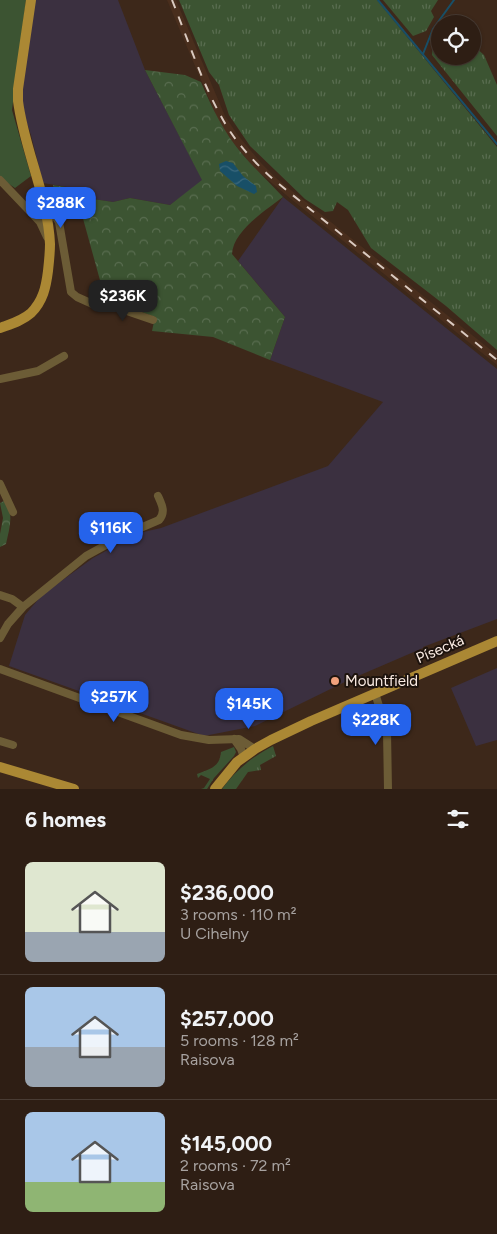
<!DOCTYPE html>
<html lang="en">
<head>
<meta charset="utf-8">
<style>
  :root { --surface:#2e1e14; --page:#3a2b22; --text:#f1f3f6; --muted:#a7a2a0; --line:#493c34; --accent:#2563eb }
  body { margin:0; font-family:Figtree,sans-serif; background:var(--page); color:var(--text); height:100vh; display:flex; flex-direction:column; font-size:19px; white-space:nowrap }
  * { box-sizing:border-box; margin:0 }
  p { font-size:16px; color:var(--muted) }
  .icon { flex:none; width:28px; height:28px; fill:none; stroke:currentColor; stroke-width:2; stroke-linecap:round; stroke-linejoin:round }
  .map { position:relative; height:789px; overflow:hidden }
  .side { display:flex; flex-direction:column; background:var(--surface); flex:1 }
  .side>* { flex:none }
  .controls { position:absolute; left:431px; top:15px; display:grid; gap:10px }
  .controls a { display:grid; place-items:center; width:50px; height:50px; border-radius:50%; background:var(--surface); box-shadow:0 1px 4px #0004,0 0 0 1px var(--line); font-size:25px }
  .price { position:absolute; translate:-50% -42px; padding:0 11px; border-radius:10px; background:var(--accent); color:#fff; font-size:16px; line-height:32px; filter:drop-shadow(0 1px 2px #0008) }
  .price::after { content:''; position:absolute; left:50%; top:30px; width:15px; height:11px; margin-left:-8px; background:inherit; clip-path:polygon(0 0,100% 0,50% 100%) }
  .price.active { background:#222; color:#fff }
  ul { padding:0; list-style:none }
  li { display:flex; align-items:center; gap:15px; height:125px; padding:0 25px }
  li+li { border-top:1px solid var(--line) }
  li span { display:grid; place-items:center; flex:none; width:140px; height:100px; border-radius:8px; color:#555 }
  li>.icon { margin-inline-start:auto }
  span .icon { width:60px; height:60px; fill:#fffc; stroke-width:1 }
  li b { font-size:21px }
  h2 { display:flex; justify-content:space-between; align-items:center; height:60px; padding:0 25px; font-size:21px }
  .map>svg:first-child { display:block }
  .industrial { fill:#3b3040 }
  .built { fill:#492e1d }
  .grass { fill:url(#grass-tufts) }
  .forest { fill:url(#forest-crowns) }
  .green { fill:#3c5432 }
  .water { fill:url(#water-waves) }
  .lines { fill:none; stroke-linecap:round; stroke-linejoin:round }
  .stream { stroke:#184f67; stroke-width:2 }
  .minor { stroke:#6c5c36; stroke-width:8 }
  .major { stroke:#ab8834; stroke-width:10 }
  .rail { stroke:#dacac0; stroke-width:2; stroke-dasharray:9 9; stroke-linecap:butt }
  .poi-dot { fill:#f1a17c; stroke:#1d130d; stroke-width:2 }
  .labels { text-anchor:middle; stroke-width:4; stroke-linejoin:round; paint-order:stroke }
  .street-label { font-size:15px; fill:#faebe3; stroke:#1d130d }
  .poi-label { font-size:15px; fill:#faebe3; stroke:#1d130d; text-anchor:start }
</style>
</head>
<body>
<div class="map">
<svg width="497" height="789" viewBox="0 0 497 789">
  <defs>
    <pattern id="grass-tufts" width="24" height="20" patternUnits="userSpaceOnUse" patternTransform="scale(1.25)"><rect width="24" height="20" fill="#3c5432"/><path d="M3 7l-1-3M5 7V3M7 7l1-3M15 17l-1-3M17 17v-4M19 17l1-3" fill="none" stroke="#596d50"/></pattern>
    <pattern id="forest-crowns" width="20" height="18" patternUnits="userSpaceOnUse" patternTransform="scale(1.25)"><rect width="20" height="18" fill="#3c5432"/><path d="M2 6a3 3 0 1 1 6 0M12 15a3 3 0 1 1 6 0" fill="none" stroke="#596d50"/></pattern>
    <pattern id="water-waves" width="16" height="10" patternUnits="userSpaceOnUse" patternTransform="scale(1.25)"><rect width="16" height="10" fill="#184f67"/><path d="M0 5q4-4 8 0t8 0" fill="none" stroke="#3a687d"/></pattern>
  </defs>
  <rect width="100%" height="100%" fill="#3d281a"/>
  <!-- industrial -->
  <path class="industrial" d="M34 0H118L145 70 203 181 170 205 130 198 113 202 93 199 91 191 43 183 31 135 23 112 22 92Z
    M283 197 497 369V619L423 647V648L351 679 255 726 204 736 9 666 25 615 42 595 93 558 139 533 161 528 328 466 383 402 270 360 285 317 238 261Z
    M497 668V740L476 746 451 688Z"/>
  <!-- built -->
  <path class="built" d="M167 0H176L225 116 237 134 261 163 276 178 497 355V365L291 199 255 169 230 139 218 120Z"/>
  <!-- grass -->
  <path class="grass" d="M179 0H377L497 147V350L446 306 371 248 348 210 337 202 333 211 325 212 305 199 250 146 229 115 219 85 209 72Z
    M383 0H438L431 11 434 17 426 31 413 36Z
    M440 32V56H472L473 45 484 55 497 85V136L432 55 433 42Z
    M273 746 276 756 260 765 261 770 248 772 236 789H222C236 770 252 757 273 746Z
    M234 747 236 752 234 756 214 778 207 789H201L204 788 210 779 201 775 198 778 197 774C210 769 220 767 221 752Z"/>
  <!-- forest -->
  <path class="forest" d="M145 70 185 75 201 82C212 108 224 133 243 155 256 170 270 183 283 197 266 210 233 231 232 254L285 317 270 360 213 337 152 331 155 317 121 304 106 302 79 204H58L53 185 91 191 93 199 113 202 130 198 170 205 202 180Z
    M4 501C15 513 9 530 6 544L0 547V534L3 518 0 503Z"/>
  <!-- green -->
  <path class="green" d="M0 0H26L12 110 31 176 15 188 0 178Z"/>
  <!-- water -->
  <path class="water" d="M226 161 233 163 243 176 256 186 257 192 254 194 237 186 220 171 219 164Z"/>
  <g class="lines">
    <!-- stream -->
    <path class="stream" d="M378 0 497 144
      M423 54 433 29 454 0"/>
    <!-- minor -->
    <path class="minor" d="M0 180 40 222 47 237
      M40 222 44 221 47 217 55 216 59 222 71 292 77 297 97 306 118 308 153 320
      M0 379 38 371 64 356
      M0 484 13 512
      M0 595 12 599 23 607
      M0 638 8 624 23 607 86 556 124 535 159 520C166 512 162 505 158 496
      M0 669 181 735 209 740 239 739 255 749
      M375 693 387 732 388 789
      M234 739 241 749 244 757
      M0 741 13 745"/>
    <!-- major -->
    <path class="major" d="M0 328C11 324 22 321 31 313 43 301 46 287 48 271 49 262 50 253 50 244 48 196 24 149 18 101V89L31 0
      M0 767 74 789
      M215 789 237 762 255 749 271 740 311 721 497 641"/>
    <!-- rail -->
    <path class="rail" d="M172 0C187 37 202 83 222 118 235 142 254 162 274 180L497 360"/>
  </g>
  <!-- markers -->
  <circle class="poi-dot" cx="335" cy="681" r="5"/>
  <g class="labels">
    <!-- street labels -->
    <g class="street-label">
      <text transform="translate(440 649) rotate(-23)" y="5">Písecká</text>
    </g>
    <!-- poi labels -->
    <g class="poi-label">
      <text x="345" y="686">Mountfield</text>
    </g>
  </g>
</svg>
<div class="controls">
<a><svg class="icon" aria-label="locate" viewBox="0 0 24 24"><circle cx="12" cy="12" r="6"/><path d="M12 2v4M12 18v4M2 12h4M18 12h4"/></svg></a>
</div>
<b class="price" style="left:61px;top:229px">$288K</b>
<b class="price active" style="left:123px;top:322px">$236K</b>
<b class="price" style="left:111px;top:554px">$116K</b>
<b class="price" style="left:114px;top:723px">$257K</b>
<b class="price" style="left:249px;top:730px">$145K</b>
<b class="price" style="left:376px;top:746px">$228K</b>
</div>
<section class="side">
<h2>6 homes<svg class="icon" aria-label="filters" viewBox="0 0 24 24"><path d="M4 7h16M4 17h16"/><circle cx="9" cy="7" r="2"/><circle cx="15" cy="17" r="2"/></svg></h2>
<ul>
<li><span style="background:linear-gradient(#dfe7d0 70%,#9aa5b1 0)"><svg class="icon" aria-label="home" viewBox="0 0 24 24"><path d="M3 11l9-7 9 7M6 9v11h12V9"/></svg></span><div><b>$236,000</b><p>3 rooms · 110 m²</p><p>U Cihelny</p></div></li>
<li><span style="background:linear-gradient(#a9c7e8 60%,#9aa5b1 0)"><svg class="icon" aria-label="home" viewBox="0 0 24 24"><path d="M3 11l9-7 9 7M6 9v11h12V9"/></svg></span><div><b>$257,000</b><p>5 rooms · 128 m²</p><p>Raisova</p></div></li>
<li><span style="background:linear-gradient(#a9c7e8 70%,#8fb573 0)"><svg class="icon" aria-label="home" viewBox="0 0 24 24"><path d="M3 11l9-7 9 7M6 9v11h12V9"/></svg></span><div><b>$145,000</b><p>2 rooms · 72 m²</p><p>Raisova</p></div></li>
</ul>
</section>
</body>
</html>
